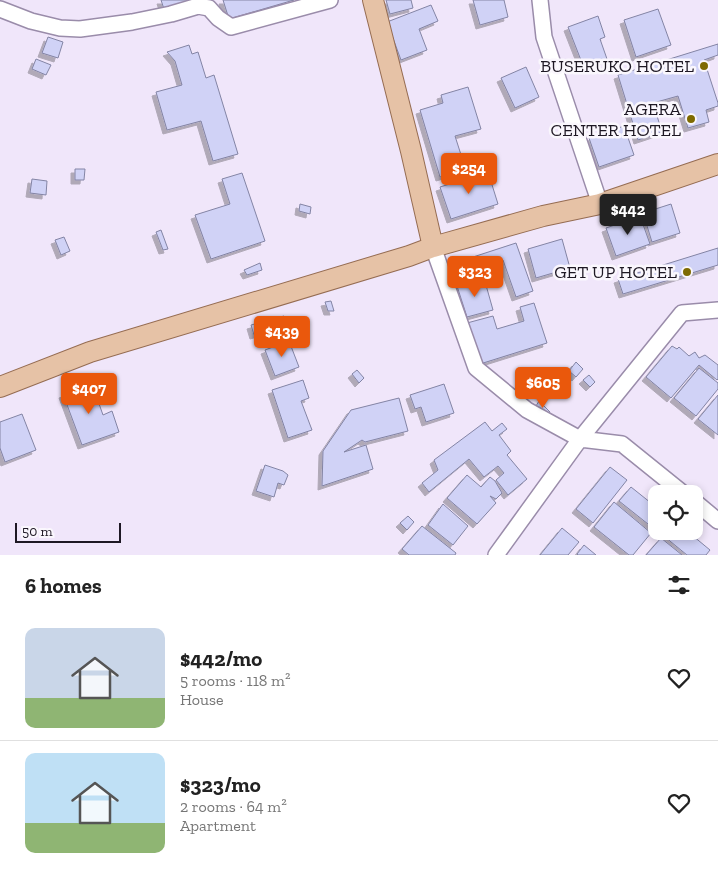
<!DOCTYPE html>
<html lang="en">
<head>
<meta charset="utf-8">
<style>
  :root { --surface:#fff; --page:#f2f2f2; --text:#222; --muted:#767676; --line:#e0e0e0; --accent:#ea580c }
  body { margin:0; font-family:"Zilla Slab",serif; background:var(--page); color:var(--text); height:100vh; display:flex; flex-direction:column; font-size:19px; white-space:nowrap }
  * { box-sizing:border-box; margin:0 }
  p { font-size:16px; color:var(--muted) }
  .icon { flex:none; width:28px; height:28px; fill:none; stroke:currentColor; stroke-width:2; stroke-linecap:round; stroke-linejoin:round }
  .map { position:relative; height:555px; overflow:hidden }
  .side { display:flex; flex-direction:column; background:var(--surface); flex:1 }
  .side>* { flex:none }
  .buttons { position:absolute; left:648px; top:485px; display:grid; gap:10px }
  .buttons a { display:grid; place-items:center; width:55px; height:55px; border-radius:10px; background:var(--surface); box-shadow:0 2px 8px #0003; font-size:25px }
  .scale { position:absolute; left:15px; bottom:12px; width:106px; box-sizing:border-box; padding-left:5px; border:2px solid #1e1824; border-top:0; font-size:14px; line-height:18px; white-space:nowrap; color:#1e1824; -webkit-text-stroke:4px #faf7fd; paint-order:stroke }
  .price { position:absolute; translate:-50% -42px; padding:0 11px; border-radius:5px; background:var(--accent); color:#fff; font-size:16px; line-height:32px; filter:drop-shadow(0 1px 2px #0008) }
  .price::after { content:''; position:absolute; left:50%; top:30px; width:15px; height:11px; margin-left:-8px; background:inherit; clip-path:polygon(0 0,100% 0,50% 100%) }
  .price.active { background:#222; color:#fff }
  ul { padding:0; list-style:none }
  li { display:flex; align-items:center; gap:15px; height:125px; padding:0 25px }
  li+li { border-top:1px solid var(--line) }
  li span { display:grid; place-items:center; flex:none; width:140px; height:100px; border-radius:10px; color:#555 }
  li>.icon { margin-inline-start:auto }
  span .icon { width:60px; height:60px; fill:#fffc; stroke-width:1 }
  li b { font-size:21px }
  h2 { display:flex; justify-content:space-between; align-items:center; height:60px; padding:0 25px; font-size:21px }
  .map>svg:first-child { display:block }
  .building { fill:#d0d2f6; stroke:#8384a4; filter:url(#shadow) }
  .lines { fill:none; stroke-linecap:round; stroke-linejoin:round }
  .minor-casing { stroke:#9a8caa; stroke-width:18 }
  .major-casing { stroke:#956c52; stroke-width:22 }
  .minor { stroke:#fff; stroke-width:15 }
  .major { stroke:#e6c2a6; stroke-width:20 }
  .poi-dot { fill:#7e6a01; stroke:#faf7fd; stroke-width:2 }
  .labels { text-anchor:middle; stroke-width:5; stroke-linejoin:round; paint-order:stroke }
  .poi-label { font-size:18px; fill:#1e1824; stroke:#faf7fd; text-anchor:end }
</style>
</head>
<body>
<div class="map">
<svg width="718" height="555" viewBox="0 0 718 555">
  <defs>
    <filter id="shadow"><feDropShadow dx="-4" dy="4" stdDeviation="0" flood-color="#0004"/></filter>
  </defs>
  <rect width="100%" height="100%" fill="#f0e6fa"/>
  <!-- building -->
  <path class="building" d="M161 0H199L165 12Z
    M223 0H294L229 19Z
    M386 0H411L413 8 390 14Z
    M473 0H504L508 17 480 25Z
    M431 5 438 21 419 29 427 50 401 60 387 22Z
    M658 9 671 45 636 57 624 20Z
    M598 16 605 37 600 39 607 59 584 68 568 27Z
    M48 37 63 42 58 58 42 53Z
    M718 44V55L704 60 718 103V106L706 110 709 122 688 128 678 96 653 103 662 132 638 140 618 75Z
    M189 45 192 54 198 52 206 78 214 75 238 154 213 161 201 121 167 130 156 92 182 85 175 61 167 52Z
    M36 59 51 65 46 75 32 69Z
    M526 67 539 97 515 108 501 78Z
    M468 87 481 129 455 136 463 161 484 155 486 164 440 177 420 110 443 103 441 95Z
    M624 126 634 155 599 167 589 138Z
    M75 169H85L84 180H75Z
    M488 172 498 204 451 219 440 187Z
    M242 173 265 241 211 259 195 215 230 204 222 179Z
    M32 179 47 181 46 195 30 193Z
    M300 204 311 207 310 214 299 211Z
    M671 204 680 233 652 242 643 213Z
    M640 216 650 244 616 256 606 228Z
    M161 230 168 249 163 250 156 232Z
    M64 237 70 251 61 255 55 240Z
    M562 239 570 268 536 278 528 249Z
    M516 243 533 291 516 297 503 260 474 270 470 258Z
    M718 248V265L623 294 618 279Z
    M260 263 262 270 247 275 244 270Z
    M484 278 493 310 467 317 457 286Z
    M331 301 334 311H328L325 302Z
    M534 303 547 343 480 364 467 323 493 316 497 329 524 321 520 307Z
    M284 316 287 326 254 335 251 325Z
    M289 341 299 367 275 376 265 350Z
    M672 346 677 349 679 347 689 356 695 352 699 358 705 355 718 365V379L717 380 699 365 671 398 646 377Z
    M576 362 583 369 576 377 569 371Z
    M699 368 718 383V389L696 416 674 398Z
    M357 370 364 378 359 383 352 374Z
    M536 371 543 382 529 391 522 379Z
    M589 375 595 382 590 387 583 380Z
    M303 380 309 398 301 401 312 430 288 438 272 390Z
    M92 384 103 415 112 411 119 432 82 445 63 394Z
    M444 384 454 413 426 422 421 407 415 409 410 395Z
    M718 395V435L698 419Z
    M399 398 408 431 365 442 362 440 344 452 366 445 373 469 322 486 323 451 351 410Z
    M539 401 550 412 547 416 536 406Z
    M22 414 36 450 5 462 0 448V422Z
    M485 422 492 431 502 423 507 429 499 435 511 451 507 455 527 479 508 495 496 480 504 473 498 466 484 477 469 459 429 492 422 483 438 470 434 460Z
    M265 465 283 471 288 475 284 485 278 483 274 497 256 491Z
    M610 467 627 480 593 523 576 509Z
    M467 475 481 487 490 477 495 481 502 493 496 499 490 496 496 503 477 524 447 498Z
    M631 487 656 507V525L653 528 619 501Z
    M614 502 651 533 633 555H629L594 527Z
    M443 504 468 526 453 545 428 525Z
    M408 516 414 522 407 530 400 523Z
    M422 526 456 553 455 555H409L402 549Z
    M562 528 579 542 568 555H540Z
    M670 531H687L710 550 706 555H687L665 537Z
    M661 538 682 555H646Z
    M584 545 596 555H578L577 554Z"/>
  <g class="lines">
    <defs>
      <path id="minor" d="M540 0 544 37 600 204
        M0 9 31 21 60 28 80 29 132 22 171 14 198 6 209 8 218 18 231 27 330 0
        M433 247 476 368 527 410 580 439 622 444 684 494
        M694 501 718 521
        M496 555 580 439 682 313 718 310"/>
      <path id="major" d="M373 0 411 151 433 247
        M0 387 90 352 409 256 433 247 543 216 600 204 718 164"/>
    </defs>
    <!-- minor casing -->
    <use href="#minor" class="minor-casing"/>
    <!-- major casing -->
    <use href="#major" class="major-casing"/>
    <!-- minor -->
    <use href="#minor" class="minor"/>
    <!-- major -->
    <use href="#major" class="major"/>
  </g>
  <!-- markers -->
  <g class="poi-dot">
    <circle cx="704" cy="66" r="5"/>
    <circle cx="691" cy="119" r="5"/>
    <circle cx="687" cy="272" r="5"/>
  </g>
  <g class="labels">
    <!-- poi labels -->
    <g class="poi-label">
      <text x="694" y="72">BUSERUKO HOTEL</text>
      <text x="681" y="115">AGERA<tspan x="681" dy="21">CENTER HOTEL</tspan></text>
      <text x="677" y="278">GET UP HOTEL</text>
    </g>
  </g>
</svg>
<div class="buttons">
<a><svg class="icon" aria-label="locate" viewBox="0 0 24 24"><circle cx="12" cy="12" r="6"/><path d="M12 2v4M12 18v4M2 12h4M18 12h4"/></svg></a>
</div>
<div class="scale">50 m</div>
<b class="price" style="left:469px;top:195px">$254</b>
<b class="price active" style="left:628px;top:236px">$442</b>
<b class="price" style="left:475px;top:298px">$323</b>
<b class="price" style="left:282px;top:358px">$439</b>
<b class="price" style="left:543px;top:409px">$605</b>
<b class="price" style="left:89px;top:415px">$407</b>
</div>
<section class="side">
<h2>6 homes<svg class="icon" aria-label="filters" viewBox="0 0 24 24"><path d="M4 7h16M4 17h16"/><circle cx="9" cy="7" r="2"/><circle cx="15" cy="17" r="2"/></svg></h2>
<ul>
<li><span style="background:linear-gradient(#c9d6e8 70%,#8fb573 0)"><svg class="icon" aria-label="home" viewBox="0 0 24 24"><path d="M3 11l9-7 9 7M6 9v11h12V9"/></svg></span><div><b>$442/mo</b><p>5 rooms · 118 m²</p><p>House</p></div><svg class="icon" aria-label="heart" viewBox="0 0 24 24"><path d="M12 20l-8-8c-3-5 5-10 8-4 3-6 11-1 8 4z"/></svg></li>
<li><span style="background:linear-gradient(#bfe0f5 70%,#8fb573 0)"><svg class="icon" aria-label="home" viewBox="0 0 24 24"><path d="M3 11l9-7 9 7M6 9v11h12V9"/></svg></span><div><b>$323/mo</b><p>2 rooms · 64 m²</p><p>Apartment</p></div><svg class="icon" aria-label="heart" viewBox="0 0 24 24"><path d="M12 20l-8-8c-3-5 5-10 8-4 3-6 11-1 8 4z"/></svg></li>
</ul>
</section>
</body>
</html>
